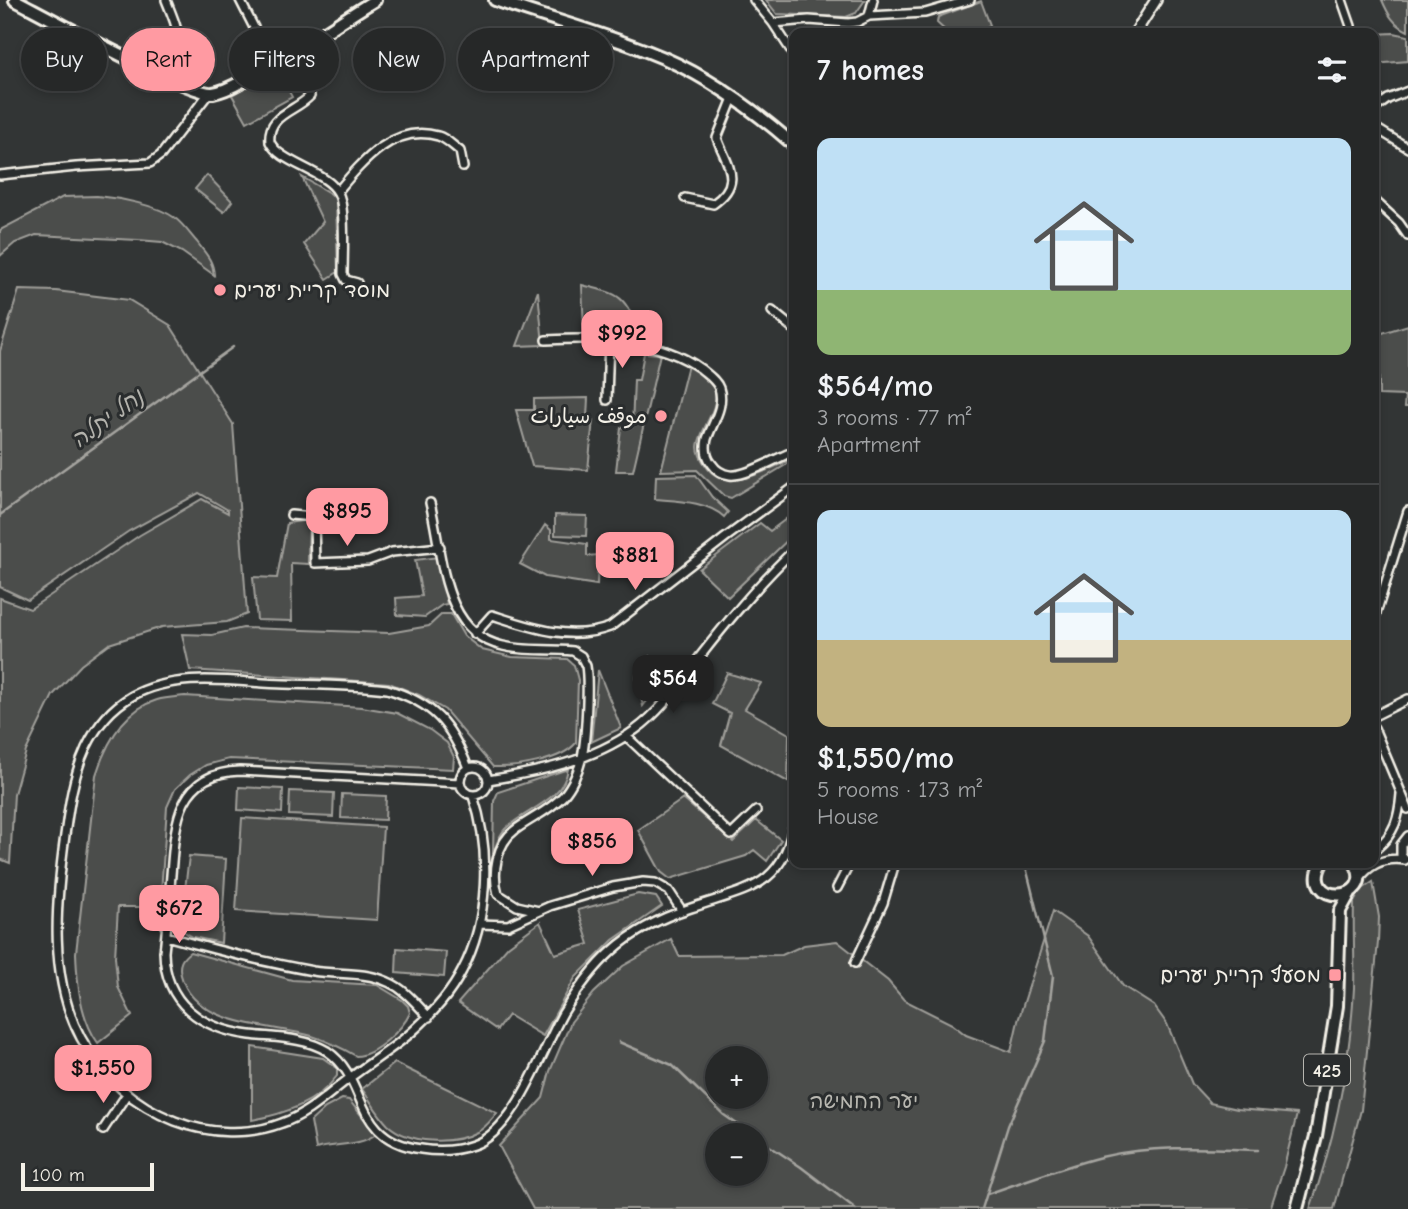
<!DOCTYPE html>
<html lang="en">
<head>
<meta charset="utf-8">
<style>
  :root { --surface:#262828; --page:#323434; --text:#f1f3f6; --muted:#a4a6a8; --line:#424445; --accent:#ff9aa2 }
  body { margin:0; font-family:"Comic Neue","Playpen Sans Arabic","Playpen Sans Hebrew",sans-serif; background:var(--page); color:var(--text); height:100vh; display:flex; flex-direction:column; font-size:26px; white-space:nowrap }
  * { box-sizing:border-box; margin:0 }
  p { font-size:23px; color:var(--muted) }
  .icon { flex:none; width:38px; height:38px; fill:none; stroke:currentColor; stroke-width:2; stroke-linecap:round; stroke-linejoin:round }
  .map { position:relative; flex:1; overflow:hidden }
  .sheet { position:absolute; left:789px; top:28px; width:590px; height:840px; display:flex; flex-direction:column; background:var(--surface); border-radius:14px; box-shadow:0 4px 10px #0003,0 0 0 2px var(--line) }
  .sheet>* { flex:none }
  .top-card { position:absolute; left:21px; top:28px; width:663px; height:63px; display:flex; gap:14px }
  .fabs { position:absolute; left:705px; top:1046px; display:grid; gap:14px }
  .fabs a { display:grid; place-items:center; width:63px; height:63px; border-radius:50%; background:var(--surface); box-shadow:0 4px 10px #0003,0 0 0 2px var(--line); font-size:35px }
  .scale { position:absolute; left:21px; bottom:18px; width:133px; box-sizing:border-box; padding-left:7px; border:4px solid #f4f1e8; border-top:0; font-size:19px; line-height:24px; white-space:nowrap; color:#f4f1e8; -webkit-text-stroke:5px #2a2d2e; paint-order:stroke }
  .price { position:absolute; translate:-50% -60px; padding:0 16px; border-radius:14px; background:var(--accent); color:#111; font-size:23px; line-height:46px; filter:drop-shadow(0 2px 4px #0008) }
  .price::after { content:''; position:absolute; left:50%; top:42px; width:21px; height:16px; margin-left:-10px; background:inherit; clip-path:polygon(0 0,100% 0,50% 100%) }
  .price.current { background:#222; color:#fff }
  ul { padding:0; list-style:none }
  li { display:grid; align-content:center; gap:14px; height:371px; padding:0 28px }
  li+li { border-top:2px solid var(--line) }
  li span { display:grid; place-items:center; height:217px; border-radius:14px; color:#555 }
  li>.icon { margin-inline-start:auto }
  span .icon { width:126px; height:126px; fill:#fffc; stroke-width:1 }
  li b { font-size:30px }
  h2 { display:flex; justify-content:space-between; align-items:center; height:84px; padding:0 28px; font-size:30px }
  .chip { padding:0 24px; border-radius:32px; background:var(--surface); box-shadow:0 4px 10px #0003,0 0 0 2px var(--line); font-size:24px; line-height:63px }
  .chip.current { background:var(--accent); color:#111 }
  .map>svg:first-child { display:block }
  .green { fill:#4b4d4c; stroke:#a09f9a; stroke-width:2; fill-rule:evenodd }
  .lines { fill:none; stroke-linecap:round; stroke-linejoin:round }
  .stream { stroke:#a6a5a0; stroke-width:2.5 }
  .minor-casing { stroke:#f4f1e8; stroke-width:12 }
  .tertiary-casing { stroke:#f4f1e8; stroke-width:14 }
  .primary-casing { stroke:#f4f1e8; stroke-width:16 }
  .minor { stroke:#2a2d2e; stroke-width:7 }
  .tertiary { stroke:#2a2d2e; stroke-width:9 }
  .primary { stroke:#2a2d2e; stroke-width:10 }
  .poi-dot { fill:#ff9aa2; stroke:#2a2d2e; stroke-width:2.5 }
  .labels { text-anchor:middle; stroke-width:6; stroke-linejoin:round; paint-order:stroke }
  .shield { fill:#2a2d2e; stroke:#b7b6b0; stroke-width:2 }
  .shield-label { font-size:19px; font-weight:bold; fill:#f4f1e8 }
  .poi-label { font-size:21px; fill:#f4f1e8; stroke:#2a2d2e; text-anchor:end }
  .park-label { font-size:21px; fill:#b9b8b1; stroke:#2a2d2e }
  .water-label { font-size:23px; font-style:italic; fill:#b3b2ac; stroke:#2a2d2e }
</style>
</head>
<body>
<div class="map">
<svg width="1408" height="1209" viewBox="0 0 1408 1209">
  <rect width="100%" height="100%" fill="#323535"/>
  <filter id="ink" filterUnits="userSpaceOnUse"><feTurbulence type="fractalNoise" baseFrequency=".0143" numOctaves="2"/><feDisplacementMap in="SourceGraphic" scale="14" xChannelSelector="R" yChannelSelector="G"/><feConvolveMatrix kernelMatrix="1 2 1 2 8 2 1 2 1" color-interpolation-filters="sRGB"/></filter>
  <g filter="url(#ink)">
    <!-- green -->
    <path class="green" d="M766 0H865L856 13 846 17 777 14Z
      M1382 0H1408V31C1393 24 1388 14 1382 0Z
      M981 1 990 25 977 33H948L937 23 938 17Z
      M1394 33 1408 36V61L1374 64V34Z
      M277 69 292 97 247 122 232 95Z
      M207 175 232 201 224 212 195 189Z
      M302 177 331 194 336 199 338 272 327 279 304 244 323 222Z
      M97 196C119 198 157 205 175 218 183 224 190 234 197 242 206 254 213 260 214 275L182 252 162 242 138 240 36 235 15 243 0 256V230L63 197Z
      M582 285C619 294 627 295 637 333L584 330Z
      M19 290 56 291 129 300 170 325 233 424 247 614 227 622 162 627 109 644 81 665 53 695 26 751 14 794 10 863 0 859V598L30 609 140 535 202 499 228 513V510L199 493 129 531 28 600 0 587V351Z
      M538 291 543 345 517 346Z
      M1408 325V407H1404L1405 396 1379 395V334Z
      M644 353 660 354 633 471H616L621 428 632 427 634 380H639Z
      M688 365C696 371 712 380 715 391 719 407 703 426 699 442 696 450 701 459 706 466 726 496 770 468 794 458V460L731 498 724 496 697 470 661 471Z
      M588 398 587 418 593 419 588 470 532 466 516 410H534V399Z
      M696 475 712 497 728 512 724 517C707 501 677 501 655 499L656 476Z
      M794 513V534L728 597 699 569 760 523 770 531Z
      M555 515 587 516 586 536 555 535Z
      M309 520 308 564 291 563 292 621 257 620 253 577 277 578 287 523Z
      M545 525 551 530V539L587 544V556L598 555 597 585 545 577 520 564Z
      M438 557 447 604 442 605 425 617 397 615 396 598 422 596 415 560Z
      M442 614H451L464 636 482 650 512 657 567 659 574 665 578 680 576 743C561 761 516 768 493 767L445 710 419 695 389 683 190 670 182 634 212 635 243 628 389 633 429 626Z
      M650 656 666 678 643 706C638 678 627 681 650 656Z
      M598 670 621 728 591 742Z
      M727 673 761 683 745 709 789 734 788 782 721 745 730 713 712 704Z
      M185 696 362 707 397 713 430 730 447 743 454 757 453 769 229 759 206 765 190 775 175 789 167 807 160 907H118L115 957 118 987 132 1016 98 1043C80 1018 77 982 76 953L96 775C106 744 123 710 157 700 166 697 176 697 185 696Z
      M568 769C563 801 526 809 505 829 499 835 496 846 493 854L494 801 498 792Z
      M239 787 283 789 282 813 238 810Z
      M290 791 334 793 333 817 289 815Z
      M342 794 386 796 385 820 341 818Z
      M683 799 733 842 756 820 781 840 767 861 754 850 746 856 670 879 661 872 638 830Z
      M242 818 383 827 377 920 236 911Z
      M189 856 226 859 221 943 193 937 183 931 181 923Z
      M1373 882 1379 917 1378 942 1361 1110 1334 1209H1310C1335 1139 1350 1062 1354 988 1355 959 1353 931 1354 902L1361 890Z
      M638 894 656 897 662 906 613 940 575 978 543 1036 508 1015 497 1030 458 1003 508 946 540 922 555 954 589 944 578 910Z
      M1053 911 1088 936 1123 986 1154 1006 1167 1024 1192 1084 1210 1103 1237 1109 1297 1114 1284 1167 1270 1209H533L499 1146 543 1098 550 1071 571 1022 594 993 623 966 671 939 679 956 782 955 804 945 837 941 888 981 904 1000 952 1024 966 1035 1011 1052 1018 1021ZM718 1059H756V1097H718ZM718 1136H756V1174H718Z
      M397 948 446 952 444 977 396 973Z
      M190 952 292 980 377 985 402 1000 408 1006 410 1013C403 1029 374 1056 356 1056 342 1048 328 1041 312 1036 271 1024 194 1027 181 975 178 964 182 958 190 952Z
      M252 1047 323 1058 337 1068V1076C317 1103 284 1114 252 1120Z
      M395 1063 497 1113C491 1120 485 1129 477 1132 453 1145 409 1144 388 1125 378 1115 370 1100 362 1089Z
      M342 1099 349 1100 376 1134C359 1147 336 1143 316 1149L311 1121 325 1108Z"/>
    <g class="lines">
      <!-- stream -->
      <path class="stream" d="M0 515 233 347
        M619 1042 672 1065 724 1115 754 1136
        M756 1137 801 1167 856 1209
        M987 1194C1025 1181 1062 1167 1101 1157 1152 1145 1206 1148 1258 1150
        M982 1209 1008 1126 1045 1041 1053 976 1025 863"/>
      <defs>
        <path id="minor" d="M166 0C181 37 182 39 167 77
          M240 0 273 65
          M754 0 773 23 794 55
          M1342 0 1351 26
          M869 16 925 13 970 0
          M773 23 809 20 848 23 857 22 869 16 873 0
          M287 58 310 96C295 112 267 114 270 142 279 163 327 171 338 193 346 207 343 256 343 274L346 280 357 283
          M1374 109 1388 99 1408 91
          M1374 127 1408 148
          M0 175 76 167 150 163 161 155 209 93
          M338 191C362 162 394 123 438 136 446 138 453 146 460 151L463 167
          M685 198 713 204C745 182 726 164 717 138L733 98
          M1374 200 1399 223 1408 236
          M772 311 794 329
          M546 340C597 337 658 338 701 369 708 375 716 380 719 388 725 406 713 422 707 439 705 448 706 457 712 464 716 470 722 474 730 475 745 477 779 457 794 451
          M607 400 609 339
          M430 503C443 554 441 633 503 646 526 652 550 648 573 651L581 656 586 666C589 683 586 740 582 757 579 770 572 786 563 796 549 811 531 818 515 830 496 844 492 873 498 894L517 906 539 911
          M291 515 314 517 315 563 368 561 392 552 440 547
          M1374 620 1408 511
          M475 634 492 615C530 627 570 642 610 627L725 538 794 487
          M1374 716 1408 699
          M1374 728 1408 809
          M626 736 731 835 756 811
          M460 781a14 14 0 1 1 28 0a14 14 0 1 1-28 0Z
          M468 768C451 724 434 703 387 689 353 685 318 685 284 684 234 682 177 671 132 696 111 708 96 727 86 748 73 776 69 806 65 835 56 901 48 977 81 1038 102 1076 134 1105 175 1121 208 1134 248 1136 282 1123 309 1114 329 1093 351 1077 372 1061 394 1048 413 1031 433 1013 450 995 462 971 489 921 491 849 473 796
          M488 780C539 772 592 761 635 730 663 710 681 681 702 654 731 617 760 582 794 550
          M460 783 240 771C176 773 175 825 171 875 169 901 167 926 164 952 165 1003 201 1029 250 1035 275 1038 304 1037 327 1051 370 1080 350 1139 421 1149 439 1152 456 1151 473 1145 516 1131 542 1050 563 1013 577 990 593 968 612 951 635 930 663 917 691 908 746 889 785 888 794 820
          M1376 849C1395 833 1399 818 1401 794
          M1405 860 1401 855V845L1408 836
          M1359 879C1370 864 1386 857 1405 860
          M837 888 850 863
          M479 924 508 925 550 906 613 887 643 882 655 883 669 891 682 911
          M166 936C215 950 263 962 313 971 339 975 364 971 388 982 405 989 416 1004 429 1017
          M855 963 883 903 895 863
          M103 1130 127 1094"/>
        <path id="tertiary" d="M1135 33 1156 0"/>
        <path id="primary" d="M15 0C44 15 192 96 213 93 227 91 240 82 252 76 295 54 334 25 375 0
          M495 0C546 18 599 32 649 52 702 72 752 108 794 145
          M1322 863C1299 906 1378 904 1355 863
          M1297 1209 1316 1136 1337 1006 1340 911 1351 891"/>
      </defs>
      <!-- minor casing -->
      <use href="#minor" class="minor-casing"/>
      <!-- tertiary casing -->
      <use href="#tertiary" class="tertiary-casing"/>
      <!-- primary casing -->
      <use href="#primary" class="primary-casing"/>
      <!-- minor -->
      <use href="#minor" class="minor"/>
      <!-- tertiary -->
      <use href="#tertiary" class="tertiary"/>
      <!-- primary -->
      <use href="#primary" class="primary"/>
    </g>
  </g>
  <!-- markers -->
  <g class="poi-dot">
    <circle cx="220" cy="290" r="7"/>
    <circle cx="661" cy="416" r="7"/>
    <rect x="1328" y="968" width="14" height="14" rx="3.5"/>
  </g>
  <g class="labels">
    <!-- shield labels -->
    <rect class="shield" x="1304" y="1054.5" width="46" height="31" rx="5"/>
    <g class="shield-label">
      <text x="1327" y="1077">425</text>
    </g>
    <!-- poi labels -->
    <g class="poi-label">
      <text x="234" y="297" text-anchor="start">מוסד קריית יערים</text>
      <text x="647" y="423">موقف سيارات</text>
      <text x="1321" y="982">מסעף קריית יערים</text>
    </g>
    <!-- park labels -->
    <g class="park-label">
      <text x="864" y="1108">יער החמישה</text>
    </g>
    <!-- water labels -->
    <g class="water-label">
      <text transform="translate(107 418) rotate(-36)" y="8">נחל יתלה</text>
    </g>
  </g>
</svg>
<div class="fabs">
<a>+</a>
<a>−</a>
</div>
<div class="scale">100 m</div>
<b class="price" style="left:622px;top:370px">$992</b>
<b class="price" style="left:347px;top:548px">$895</b>
<b class="price" style="left:635px;top:592px">$881</b>
<b class="price current" style="left:673px;top:715px">$564</b>
<b class="price" style="left:592px;top:878px">$856</b>
<b class="price" style="left:179px;top:945px">$672</b>
<b class="price" style="left:103px;top:1105px">$1,550</b>
<div class="top-card">
<a class="chip">Buy</a>
<a class="chip current">Rent</a>
<a class="chip">Filters</a>
<a class="chip">New</a>
<a class="chip">Apartment</a>
</div>
<section class="sheet">
<h2>7 homes<svg class="icon" aria-label="filters" viewBox="0 0 24 24"><path d="M4 7h16M4 17h16"/><circle cx="9" cy="7" r="2"/><circle cx="15" cy="17" r="2"/></svg></h2>
<ul>
<li><span style="background:linear-gradient(#bfe0f5 70%,#8fb573 0)"><svg class="icon" aria-label="home" viewBox="0 0 24 24"><path d="M3 11l9-7 9 7M6 9v11h12V9"/></svg></span><div><b>$564/mo</b><p>3 rooms · 77 m²</p><p>Apartment</p></div></li>
<li><span style="background:linear-gradient(#bfe0f5 60%,#c2b280 0)"><svg class="icon" aria-label="home" viewBox="0 0 24 24"><path d="M3 11l9-7 9 7M6 9v11h12V9"/></svg></span><div><b>$1,550/mo</b><p>5 rooms · 173 m²</p><p>House</p></div></li>
</ul>
</section>
</div>
</body>
</html>
